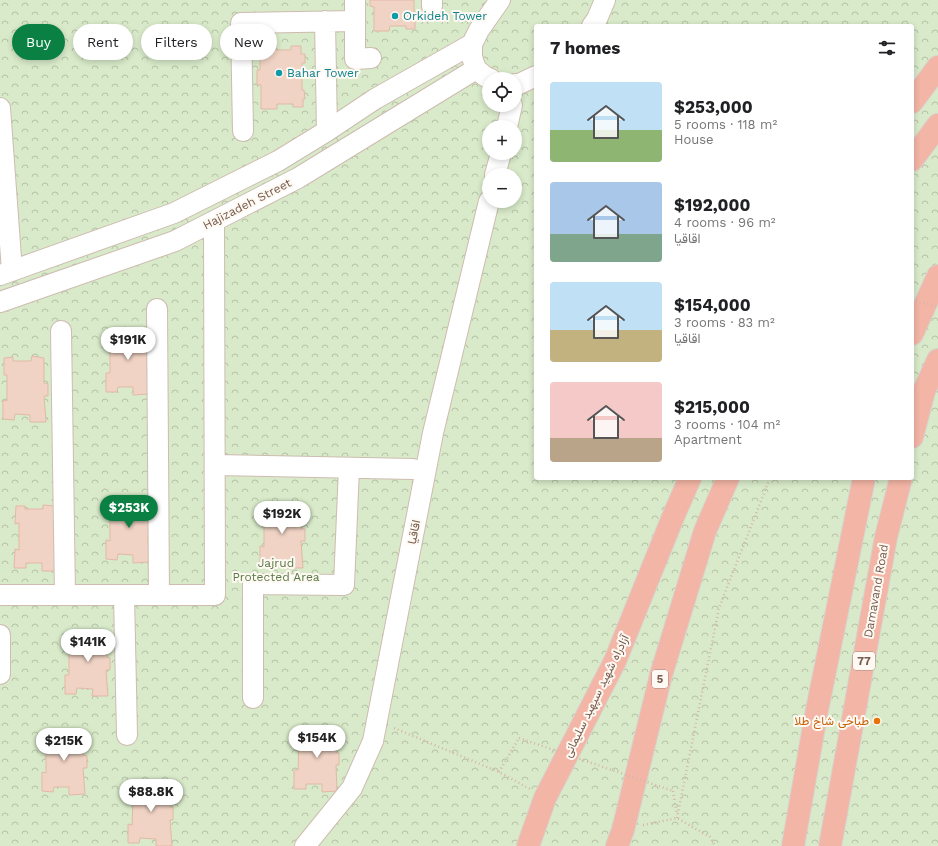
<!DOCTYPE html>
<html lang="en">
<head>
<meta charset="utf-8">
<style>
  :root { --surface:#fff; --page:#f2f2f2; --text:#202124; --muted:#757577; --accent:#0b8043 }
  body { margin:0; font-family:"Work Sans",Vazirmatn,sans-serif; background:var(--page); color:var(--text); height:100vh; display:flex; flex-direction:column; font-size:15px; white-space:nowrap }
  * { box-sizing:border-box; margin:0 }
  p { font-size:13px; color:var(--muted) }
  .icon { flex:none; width:22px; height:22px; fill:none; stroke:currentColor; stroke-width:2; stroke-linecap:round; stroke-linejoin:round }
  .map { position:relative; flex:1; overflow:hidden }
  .drawer { position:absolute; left:534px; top:24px; width:380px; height:456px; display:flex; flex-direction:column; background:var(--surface); border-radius:4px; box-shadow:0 2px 6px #0003 }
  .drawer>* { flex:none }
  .hud { position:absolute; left:12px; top:24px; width:380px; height:36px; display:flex; gap:8px }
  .controls { position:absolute; left:482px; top:72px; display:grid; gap:8px }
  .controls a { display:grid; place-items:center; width:40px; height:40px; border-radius:50%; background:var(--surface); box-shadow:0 2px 6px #0003; font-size:20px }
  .price { position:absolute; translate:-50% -34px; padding:0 9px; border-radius:14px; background:#fff; color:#222; font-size:13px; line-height:26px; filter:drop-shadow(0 1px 2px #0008) }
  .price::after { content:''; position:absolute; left:50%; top:24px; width:12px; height:9px; margin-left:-6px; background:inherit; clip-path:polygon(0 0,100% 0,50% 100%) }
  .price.active { background:var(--accent); color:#fff }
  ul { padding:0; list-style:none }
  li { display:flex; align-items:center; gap:12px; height:100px; padding:0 16px }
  li span { display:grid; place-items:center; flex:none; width:112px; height:80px; border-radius:4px; color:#555 }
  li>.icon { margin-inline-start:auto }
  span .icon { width:48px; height:48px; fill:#fffc; stroke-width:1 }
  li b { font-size:17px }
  h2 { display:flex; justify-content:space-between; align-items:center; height:48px; padding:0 16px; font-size:17px }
  .pill { padding:0 14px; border-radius:18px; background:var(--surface); box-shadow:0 2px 6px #0003; font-size:14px; line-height:36px }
  .pill.active { background:var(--accent); color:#fff }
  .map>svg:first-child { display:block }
  .park { fill:url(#park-crowns); fill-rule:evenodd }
  .building { fill:#f0d3c4; stroke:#e2b9a5 }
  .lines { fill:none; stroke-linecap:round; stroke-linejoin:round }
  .minor-casing { stroke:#cebcb0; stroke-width:22 }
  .highway-casing { stroke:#d9d1cd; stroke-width:24 }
  .path { stroke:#d6b6a6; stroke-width:2.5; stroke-dasharray:1 3; stroke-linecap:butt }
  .minor { stroke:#fff; stroke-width:20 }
  .highway { stroke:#f3b5a5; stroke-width:22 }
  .path-bridge { stroke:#d6b6a6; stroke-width:2.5; stroke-dasharray:1 3; stroke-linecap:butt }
  .culture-dot { fill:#0f9aa8; stroke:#fef9f2; stroke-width:1.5 }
  .food-dot { fill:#e8710a; stroke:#fef9f2; stroke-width:1.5 }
  .labels { text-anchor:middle; stroke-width:4; stroke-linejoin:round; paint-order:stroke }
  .shield { fill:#fef9f2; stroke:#a08a7f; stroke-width:1 }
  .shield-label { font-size:11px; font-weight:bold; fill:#775b4e }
  .culture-label { font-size:12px; fill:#0d838f; stroke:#fef9f2; text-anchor:start }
  .street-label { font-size:12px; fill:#775b4e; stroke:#fef9f2 }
  .park-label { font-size:12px; fill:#597b47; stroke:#fef9f2 }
  .food-label { font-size:12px; fill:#c56008; stroke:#fef9f2; text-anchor:end }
</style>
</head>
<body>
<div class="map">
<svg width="938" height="846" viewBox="0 0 938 846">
  <defs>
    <pattern id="park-crowns" width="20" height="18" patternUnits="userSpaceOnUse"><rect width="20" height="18" fill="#d8eac9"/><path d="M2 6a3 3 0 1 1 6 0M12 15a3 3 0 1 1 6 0" fill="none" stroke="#b4c1a5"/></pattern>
  </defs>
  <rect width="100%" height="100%" fill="#fcf4eb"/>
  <!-- park -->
  <path class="park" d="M0 0H938V846H0ZM536 26H912V478H536ZM489 79H515V105H489ZM489 127H515V153H489ZM489 175H515V201H489Z"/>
  <!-- building -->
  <path class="building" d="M370 0H414V12H417V21H415V29H406V26H390L389 31H374V7L370 6Z
    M260 43H276V50H291V46H301V54H305V63H302V90H304L305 99H303V107H293V104H277V109H261V85H257V70H260Z
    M135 329 147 330 150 368H147L149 394 133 395V387H118L117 392H106V373H110V347H106L107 330H116V333H134Z
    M32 356 44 358V383L48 384V396H44L46 422H30V415L15 414 14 420 3 419V400L7 401V375H4V358L13 357V361H31Z
    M116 497 117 501H135V497L148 498V523L151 524V536H148L149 562 133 563V555L118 554 117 560 106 559V540L110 541V515H107L108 498Z
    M289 502 301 503V529H305V541H301L303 568H287V560H271V565H260V546L264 547V520L260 521 261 503H270V506H288Z
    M43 505 56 506 58 571H42V563H26V568H14L15 549 19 550V523L15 524 16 506H25V509H43Z
    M94 630 107 632V657L110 658V670H106L108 696H92L93 689 77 688 76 694H65V675H69V649H66V632L75 631V635H93Z
    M323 726 336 727V753H339V765H336L337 791 322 792V784H306V789H294V770H298L299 744H295L296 727H305V730H323Z
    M71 729 83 730V755L87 756V768H83L85 794 69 795V787H54L53 792 42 791V772L46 773V747H42L43 730H52V733H70Z
    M157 780 170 782V807H173V820H170L172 846H156V839L140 838 139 843H128V824L132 825 133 799H129L130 782 139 781V785H157Z"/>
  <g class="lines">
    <defs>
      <path id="minor" d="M355 0V59L371 58
        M432 0V6
        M325 21 327 131
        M592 26 597 19 605 0
        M491 79 486 77 476 69 472 57V44L479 30 500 0
        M515 84 517 85 536 76
        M0 108 12 271
        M507 127 512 105
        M243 131 241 23 355 21
        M495 175 501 153
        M0 275 174 213 278 161 327 131 375 99 472 44
        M0 302 175 241 298 178 476 69
        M157 309 159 595
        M61 331 65 595
        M215 465 413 469
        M0 595H215L214 221
        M124 595 127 735
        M0 674V635
        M253 698V584L344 585 349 468
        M305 846 352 788 373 741 433 433 489 201"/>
      <path id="highway" d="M912 102 938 67
        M912 160 938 125
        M912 334 938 276
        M912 437 924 391 938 360
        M528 846 545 798 615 661 673 517 690 478
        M617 846 623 830 661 675 705 531 728 478
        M793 846 816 715 864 478
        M830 846 886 537 901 478"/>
    </defs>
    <!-- minor casing -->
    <use href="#minor" class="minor-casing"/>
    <!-- highway casing -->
    <use href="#highway" class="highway-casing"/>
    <!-- path -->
    <path class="path" d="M394 728 499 772 530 789
      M499 772 519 738
      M673 791 677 815
      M677 818 719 608 770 478
      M643 825 677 818 710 837 715 846"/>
    <!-- minor -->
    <use href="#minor" class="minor"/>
    <!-- highway -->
    <use href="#highway" class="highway"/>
    <!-- path-bridge -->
    <path class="path-bridge" d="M912 300 938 307
      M519 738 673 791"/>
  </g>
  <!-- markers -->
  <g class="culture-dot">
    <circle cx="395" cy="16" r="4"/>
    <circle cx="279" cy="73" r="4"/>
  </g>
  <circle class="food-dot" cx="877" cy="721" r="4"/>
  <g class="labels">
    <!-- shield labels -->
    <g class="shield">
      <rect x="853" y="652" width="22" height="18" rx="3"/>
      <rect x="652" y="670" width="16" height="18" rx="3"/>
    </g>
    <g class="shield-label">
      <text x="864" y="665">77</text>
      <text x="660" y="683">5</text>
    </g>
    <!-- culture labels -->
    <g class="culture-label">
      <text x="403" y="20">Orkideh Tower</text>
      <text x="287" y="77">Bahar Tower</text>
    </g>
    <!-- street labels -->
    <g class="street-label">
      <text transform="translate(247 204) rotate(-27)" y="4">Hajizadeh Street</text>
      <text transform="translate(414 532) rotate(-79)" y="4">اقاقیا</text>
      <text transform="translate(876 591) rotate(-80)" y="4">Damavand Road</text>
      <text transform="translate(596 696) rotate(-64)" y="4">آزادراه شهید سپهبد سلیمانی</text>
    </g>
    <!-- park labels -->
    <g class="park-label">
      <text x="276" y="567">Jajrud<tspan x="276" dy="14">Protected Area</tspan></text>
    </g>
    <!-- food labels -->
    <g class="food-label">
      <text x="869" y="725">طباخی شاخ طلا</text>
    </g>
  </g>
</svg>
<div class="controls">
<a><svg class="icon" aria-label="locate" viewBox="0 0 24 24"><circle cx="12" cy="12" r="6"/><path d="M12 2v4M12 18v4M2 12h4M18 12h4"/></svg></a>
<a>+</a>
<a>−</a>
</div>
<b class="price" style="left:128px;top:361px">$191K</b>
<b class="price active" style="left:129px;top:529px">$253K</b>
<b class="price" style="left:282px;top:535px">$192K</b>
<b class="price" style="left:88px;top:663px">$141K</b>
<b class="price" style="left:317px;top:759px">$154K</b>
<b class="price" style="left:64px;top:762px">$215K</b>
<b class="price" style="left:151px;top:813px">$88.8K</b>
<div class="hud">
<a class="pill active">Buy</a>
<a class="pill">Rent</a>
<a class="pill">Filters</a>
<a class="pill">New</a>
</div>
<section class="drawer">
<h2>7 homes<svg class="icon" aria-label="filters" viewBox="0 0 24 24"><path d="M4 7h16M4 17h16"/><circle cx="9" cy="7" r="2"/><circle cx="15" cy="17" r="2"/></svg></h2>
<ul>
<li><span style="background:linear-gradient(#bfe0f5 60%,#8fb573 0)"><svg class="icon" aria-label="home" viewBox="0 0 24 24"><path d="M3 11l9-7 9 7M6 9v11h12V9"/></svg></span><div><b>$253,000</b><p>5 rooms · 118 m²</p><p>House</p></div></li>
<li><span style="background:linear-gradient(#a9c7e8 65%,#7fa58c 0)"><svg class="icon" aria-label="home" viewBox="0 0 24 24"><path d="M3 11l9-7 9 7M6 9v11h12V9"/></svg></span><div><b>$192,000</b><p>4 rooms · 96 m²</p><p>اقاقیا</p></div></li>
<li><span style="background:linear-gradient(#bfe0f5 60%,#c2b280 0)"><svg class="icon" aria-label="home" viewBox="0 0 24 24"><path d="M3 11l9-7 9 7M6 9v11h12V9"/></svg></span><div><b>$154,000</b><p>3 rooms · 83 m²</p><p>اقاقیا</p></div></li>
<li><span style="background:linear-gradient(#f6c9c9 70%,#b9a48a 0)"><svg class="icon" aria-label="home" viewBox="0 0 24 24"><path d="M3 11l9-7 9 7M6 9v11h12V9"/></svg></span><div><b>$215,000</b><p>3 rooms · 104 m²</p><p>Apartment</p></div></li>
</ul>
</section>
</div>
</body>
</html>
